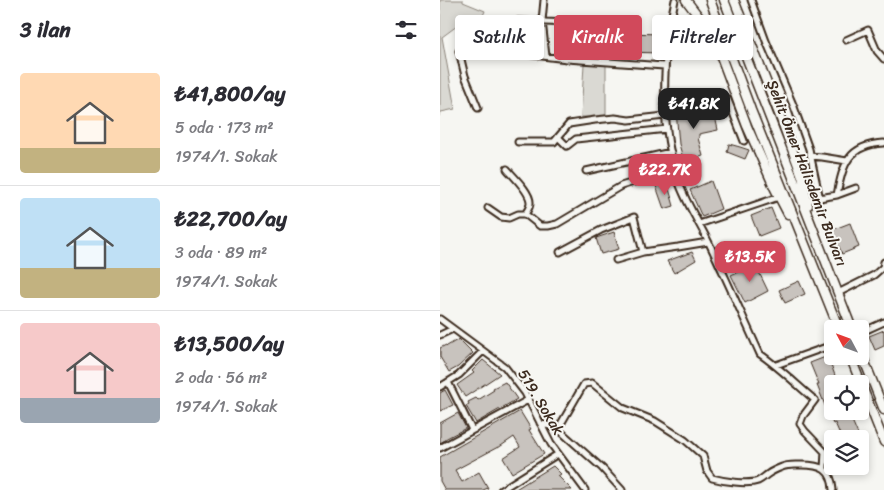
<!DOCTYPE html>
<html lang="tr">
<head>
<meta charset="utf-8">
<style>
  :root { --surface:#fff; --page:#f2f2f3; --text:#2b2b33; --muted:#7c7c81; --line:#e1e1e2; --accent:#d1495b }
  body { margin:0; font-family:Sriracha,sans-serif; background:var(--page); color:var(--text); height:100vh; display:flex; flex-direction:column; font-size:19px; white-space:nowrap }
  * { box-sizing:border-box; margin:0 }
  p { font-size:16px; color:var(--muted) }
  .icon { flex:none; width:28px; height:28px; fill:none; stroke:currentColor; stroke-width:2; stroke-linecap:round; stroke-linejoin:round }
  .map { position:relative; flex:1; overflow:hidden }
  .details { display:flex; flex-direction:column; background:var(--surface); width:440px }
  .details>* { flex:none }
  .top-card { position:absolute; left:15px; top:15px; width:354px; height:45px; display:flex; gap:10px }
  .needle { width:32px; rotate:311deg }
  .controls { position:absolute; left:384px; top:320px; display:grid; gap:10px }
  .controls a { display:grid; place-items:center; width:45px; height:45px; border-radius:5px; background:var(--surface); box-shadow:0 2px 8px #0003; font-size:25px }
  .price { position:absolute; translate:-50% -42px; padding:0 11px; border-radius:10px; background:var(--accent); color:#fff; font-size:16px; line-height:32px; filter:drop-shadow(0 1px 2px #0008) }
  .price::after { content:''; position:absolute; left:50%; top:30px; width:15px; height:11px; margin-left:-8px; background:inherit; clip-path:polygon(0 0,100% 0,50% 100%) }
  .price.active { background:#222; color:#fff }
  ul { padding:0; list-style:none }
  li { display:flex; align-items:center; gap:15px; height:125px; padding:0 20px }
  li+li { border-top:1px solid var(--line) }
  li span { display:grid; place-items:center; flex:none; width:140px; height:100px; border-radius:5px; color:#555 }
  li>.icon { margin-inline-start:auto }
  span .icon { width:60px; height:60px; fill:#fffc; stroke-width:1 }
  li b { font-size:21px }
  h2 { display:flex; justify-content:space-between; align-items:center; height:60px; padding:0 20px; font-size:21px }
  .chip { padding:0 18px; border-radius:5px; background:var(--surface); box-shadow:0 2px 8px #0003; font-size:18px; line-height:45px }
  .chip.active { background:var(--accent); color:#fff }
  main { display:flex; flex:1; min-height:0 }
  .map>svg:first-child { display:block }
  .green { fill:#dad9d3; stroke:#8a8278 }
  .building { fill:#c8c3be; stroke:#3b2a1e }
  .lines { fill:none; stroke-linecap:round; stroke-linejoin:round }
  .minor-casing { stroke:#3b2a1e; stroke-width:9 }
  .trunk-casing { stroke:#3b2a1e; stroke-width:11 }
  .minor { stroke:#f6f6f2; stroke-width:5 }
  .trunk { stroke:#f6f6f2; stroke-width:8 }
  .labels { text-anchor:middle; stroke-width:4; stroke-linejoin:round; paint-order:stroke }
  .street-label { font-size:15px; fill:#3b2a1e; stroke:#f6f6f2 }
</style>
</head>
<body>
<main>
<section class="details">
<h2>3 ilan<svg class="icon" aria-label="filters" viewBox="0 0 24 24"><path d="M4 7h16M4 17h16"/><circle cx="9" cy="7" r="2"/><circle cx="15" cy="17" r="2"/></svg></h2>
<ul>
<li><span style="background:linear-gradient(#ffd9b3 75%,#c2b280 0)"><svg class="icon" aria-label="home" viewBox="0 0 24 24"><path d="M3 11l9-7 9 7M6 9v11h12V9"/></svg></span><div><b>₺41,800/ay</b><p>5 oda · 173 m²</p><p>1974/1. Sokak</p></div></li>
<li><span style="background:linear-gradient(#bfe0f5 70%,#c2b280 0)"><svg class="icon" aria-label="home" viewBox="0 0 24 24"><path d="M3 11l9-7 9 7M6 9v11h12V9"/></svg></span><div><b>₺22,700/ay</b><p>3 oda · 89 m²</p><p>1974/1. Sokak</p></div></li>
<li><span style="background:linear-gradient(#f6c9c9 75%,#9aa5b1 0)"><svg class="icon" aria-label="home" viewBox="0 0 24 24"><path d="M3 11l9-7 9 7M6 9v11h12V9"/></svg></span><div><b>₺13,500/ay</b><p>2 oda · 56 m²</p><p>1974/1. Sokak</p></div></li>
</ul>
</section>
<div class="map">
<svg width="444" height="490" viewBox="0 0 444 490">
  <rect width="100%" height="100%" fill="#f6f6f2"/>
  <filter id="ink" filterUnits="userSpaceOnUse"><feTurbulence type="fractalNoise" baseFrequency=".02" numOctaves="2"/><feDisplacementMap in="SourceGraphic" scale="10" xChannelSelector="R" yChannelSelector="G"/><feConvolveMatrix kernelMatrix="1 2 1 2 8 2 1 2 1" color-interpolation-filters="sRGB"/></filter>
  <g filter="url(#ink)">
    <!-- green -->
    <path class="green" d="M0 0H23V2L45 11 41 20H25L2 37 15 109 1 112 0 116Z
      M144 64 166 65V117H141Z"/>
    <!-- building -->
    <path class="building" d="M188 33 219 34 218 53 187 52Z
      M273 107 278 130 259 134V138H258L263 156 244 162 239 144 236 111 255 109V111Z
      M289 144 300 147 309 150 305 159 287 152Z
      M271 181 281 209 262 217 250 190Z
      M227 182 234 206 224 209 216 186Z
      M331 208 339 228 319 236 311 216Z
      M410 223 419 247 402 254 392 230Z
      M174 232 179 249 161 254 156 238Z
      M252 252 256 260 234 273 227 261Z
      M315 264 328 291 305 303 291 275Z
      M359 281 365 294 345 303 339 290Z
      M444 330V346L435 350 429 336Z
      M19 339 33 353 18 367 9 372 0 357V348L6 345 7 346Z
      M388 356 398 384H392V411H410L412 416H410L420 439H402L395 423 393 424 386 408 377 385H379L370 363Z
      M43 360 60 374 25 397 17 385 34 373 32 371Z
      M65 382 77 399 36 423 26 406 29 404 28 402 36 398 38 400 54 390 53 388Z
      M5 390 13 405 0 411V393Z
      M80 411 91 429 89 430 104 454 72 473 63 458 80 447 74 437 58 448V447L15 470 22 482 39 472 48 488 43 490H5L0 481V457Z
      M18 413 26 428 5 439V440L0 443V423Z
      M113 466 121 474 118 476 132 490H74Z"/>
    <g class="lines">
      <defs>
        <path id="minor" d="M104 0 102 21 106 56
          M235 0 228 34H270
          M311 0 326 41 354 107 369 149 380 199
          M78 21 184 25
          M228 34C223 81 222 129 236 174 243 199 258 220 269 243 287 280 303 317 320 354 340 368 357 385 375 400L363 416 360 424 365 431 385 452 384 469
          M406 40 428 30 437 51 444 59
          M224 104 276 95 283 96 288 100 304 141
          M38 108 25 76 19 51H61L127 59 224 66
          M118 137 127 146 136 139 227 129
          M78 142H114L129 124 155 120 175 118 189 120 225 116
          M371 156 382 157 407 161
          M67 169C74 177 91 193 90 203 90 208 87 211 85 214
          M146 171 231 152
          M397 195C403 164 408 145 444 143
          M367 200 397 195 416 188
          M48 208 61 217 69 218 78 214H85L100 226H108L117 224 181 186 197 181 236 175
          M259 224 339 197
          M120 252 161 230 194 217 203 252
          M176 260 203 252 238 247 268 242
          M398 293 434 275 443 267 444 262
          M0 319 65 367 85 393 111 444 145 490
          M420 333 444 322
          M0 335 13 329
          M336 365 392 345
          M8 382 32 430
          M0 387 19 375 43 351
          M100 423 118 429 162 468 182 490
          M118 429 144 384 152 383 183 408 215 421 245 440 263 456 267 471 272 478C283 481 307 485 318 481 322 479 325 476 328 474 332 471 337 469 342 467 348 464 355 465 362 465 381 465 392 469 393 490
          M0 448 88 400
          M61 490 118 454"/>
        <path id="trunk" d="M246 0 259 17 276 43 307 126 335 189 348 214
          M270 0 311 110 399 329
          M284 0 412 329
          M294 0 341 119 362 176 368 205
          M420 350 444 410
          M410 356 444 442"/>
      </defs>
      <!-- minor casing -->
      <use href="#minor" class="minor-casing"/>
      <!-- trunk casing -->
      <use href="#trunk" class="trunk-casing"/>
      <!-- minor -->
      <use href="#minor" class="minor"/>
      <!-- trunk -->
      <use href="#trunk" class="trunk"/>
    </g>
  </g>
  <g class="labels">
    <!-- street labels -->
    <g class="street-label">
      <text transform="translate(367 173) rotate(69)" y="5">Şehit Ömer Halisdemir Bulvarı</text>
      <text transform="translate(101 402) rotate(59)" y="5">519. Sokak</text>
    </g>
  </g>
</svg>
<div class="controls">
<a><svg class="needle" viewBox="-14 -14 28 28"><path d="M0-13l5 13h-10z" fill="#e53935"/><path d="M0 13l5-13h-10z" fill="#7c7c81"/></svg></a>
<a><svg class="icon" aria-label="locate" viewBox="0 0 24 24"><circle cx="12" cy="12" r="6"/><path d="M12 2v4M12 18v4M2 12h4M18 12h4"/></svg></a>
<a><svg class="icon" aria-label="layers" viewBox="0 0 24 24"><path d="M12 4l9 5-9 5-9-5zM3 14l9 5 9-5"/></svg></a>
</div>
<b class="price active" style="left:254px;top:130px">₺41.8K</b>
<b class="price" style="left:225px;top:196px">₺22.7K</b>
<b class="price" style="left:310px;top:283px">₺13.5K</b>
<div class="top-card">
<a class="chip">Satılık</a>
<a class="chip active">Kiralık</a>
<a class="chip">Filtreler</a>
</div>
</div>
</main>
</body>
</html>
